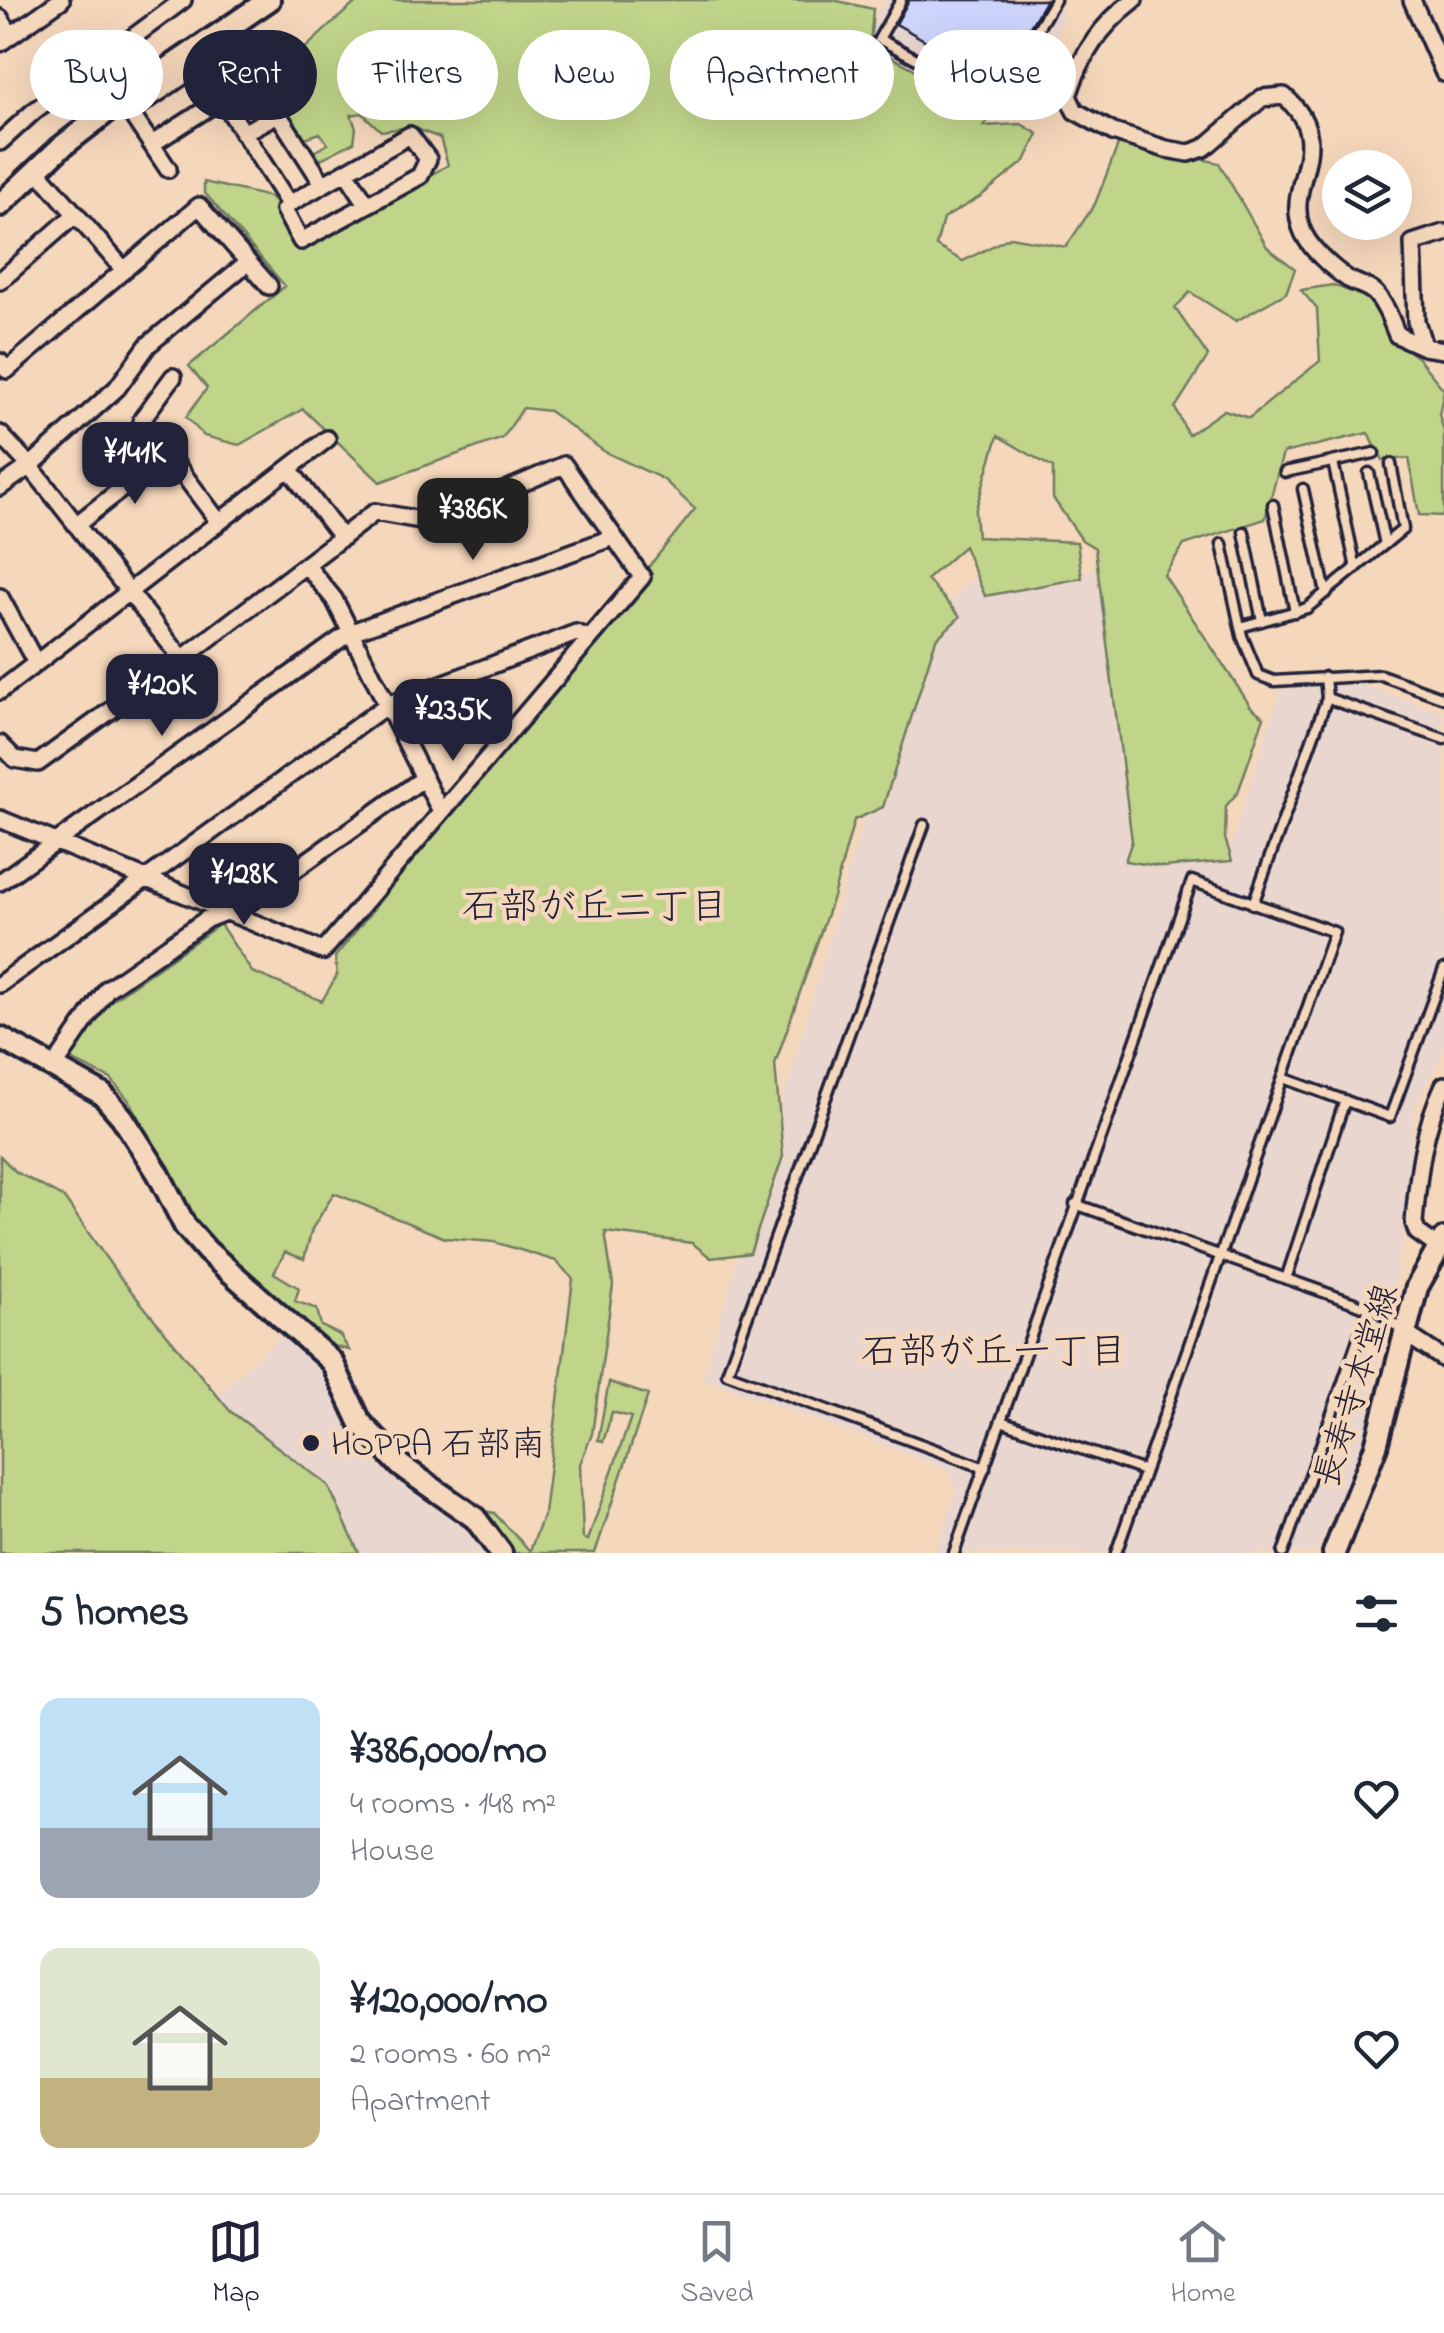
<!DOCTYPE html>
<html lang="en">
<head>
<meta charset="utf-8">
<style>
  :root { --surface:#fff; --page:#f6f6f7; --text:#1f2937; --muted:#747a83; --line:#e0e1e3; --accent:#22223b }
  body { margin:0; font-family:"Indie Flower","Klee One",sans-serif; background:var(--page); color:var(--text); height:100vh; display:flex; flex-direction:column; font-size:38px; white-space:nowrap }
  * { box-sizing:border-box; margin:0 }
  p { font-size:32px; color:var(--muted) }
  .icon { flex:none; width:55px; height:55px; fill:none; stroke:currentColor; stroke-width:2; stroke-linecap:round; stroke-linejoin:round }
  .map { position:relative; height:1553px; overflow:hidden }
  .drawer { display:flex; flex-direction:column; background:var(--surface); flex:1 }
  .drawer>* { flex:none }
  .guide { position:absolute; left:30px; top:30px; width:1385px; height:90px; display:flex; gap:20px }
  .controls { position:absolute; left:1322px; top:150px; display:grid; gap:20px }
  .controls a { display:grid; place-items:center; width:90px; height:90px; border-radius:50%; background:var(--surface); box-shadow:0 10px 40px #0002; font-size:50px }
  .price { position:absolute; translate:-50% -85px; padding:0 22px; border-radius:20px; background:var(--accent); color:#fff; font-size:32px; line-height:65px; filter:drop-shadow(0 2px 5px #0008) }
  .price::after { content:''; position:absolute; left:50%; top:60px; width:30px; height:22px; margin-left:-15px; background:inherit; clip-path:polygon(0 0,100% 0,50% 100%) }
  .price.active { background:#222; color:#fff }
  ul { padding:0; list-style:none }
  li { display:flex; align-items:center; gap:30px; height:250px; padding:0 40px }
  li span { display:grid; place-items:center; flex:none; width:280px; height:200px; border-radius:20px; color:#555 }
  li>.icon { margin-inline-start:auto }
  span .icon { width:120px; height:120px; fill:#fffc; stroke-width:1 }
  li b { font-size:42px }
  h2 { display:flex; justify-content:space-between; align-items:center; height:120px; padding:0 40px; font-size:42px }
  .chip { padding:0 35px; border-radius:45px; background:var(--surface); box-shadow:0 10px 40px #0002; font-size:35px; line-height:90px }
  .chip.active { background:var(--accent); color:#fff }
  .tab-bar { display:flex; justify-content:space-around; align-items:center; height:140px; border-top:2px solid var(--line); background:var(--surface); font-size:28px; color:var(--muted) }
  .tab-bar a { display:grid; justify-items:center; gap:5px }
  .tab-bar .active { color:var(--accent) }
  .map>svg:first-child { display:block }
  .built { fill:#e9d6cf }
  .green { fill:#c0d58a; stroke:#717c62; stroke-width:2.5 }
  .building { fill:#cdd5fd; stroke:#22223b; stroke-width:2.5 }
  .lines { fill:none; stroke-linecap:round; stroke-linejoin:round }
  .lane-casing { stroke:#22223b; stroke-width:15 }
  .street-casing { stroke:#22223b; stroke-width:22 }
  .secondary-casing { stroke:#22223b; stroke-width:28 }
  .lane { stroke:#f5d7bb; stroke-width:8 }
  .street { stroke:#f5d7bb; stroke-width:15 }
  .secondary { stroke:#f5d7bb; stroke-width:20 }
  .poi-dot { fill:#22223b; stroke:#f5d7bb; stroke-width:4 }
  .labels { text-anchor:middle; stroke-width:9; stroke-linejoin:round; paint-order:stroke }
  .street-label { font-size:35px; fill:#22223b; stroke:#f5d7bb }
  .poi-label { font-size:35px; fill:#22223b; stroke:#f5d7bb; text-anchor:start }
  .neighbourhood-label { font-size:38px; fill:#22223b; stroke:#f5d7bb }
</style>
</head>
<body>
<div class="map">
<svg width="1444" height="1553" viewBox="0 0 1444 1553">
  <rect width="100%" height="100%" fill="#f5d7bb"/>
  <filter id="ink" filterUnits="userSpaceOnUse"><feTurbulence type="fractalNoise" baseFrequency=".01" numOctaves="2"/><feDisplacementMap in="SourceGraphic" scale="20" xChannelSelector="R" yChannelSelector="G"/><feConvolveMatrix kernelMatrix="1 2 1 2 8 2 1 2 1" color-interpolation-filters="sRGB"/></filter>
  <g filter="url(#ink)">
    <!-- built -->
    <path class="built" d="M885 0H1064L1060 8 1065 18 1021 100 1008 104 970 101 863 40Z
      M1105 570 1143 853 1231 844 1281 688 1361 684 1444 713V1051L1415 1106 1403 1238 1362 1449 1316 1553H934L957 1490 946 1469 703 1378 877 772 927 622 977 575Z
      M284 1334 321 1367 346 1425 373 1461 468 1531 483 1553H349L210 1401Z"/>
    <!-- green -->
    <path class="green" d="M359 0H833L873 9 870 46 968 97 1002 105 983 126 1021 124 1038 134 1025 161 981 196 943 219 936 246 963 261 1010 237 1066 247 1095 204 1120 140 1219 163 1267 247 1295 269 1286 293 1236 321 1190 292 1175 308 1208 356 1175 408 1188 435 1224 410 1249 418 1320 361 1317 309 1301 290 1333 285 1376 301 1396 342 1417 357 1444 390 1439 415 1444 431V516L1419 515 1409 458 1383 460 1368 433 1283 453 1265 519 1184 545 1164 575 1251 707 1264 717 1238 792 1226 806 1225 838 1232 861 1164 867 1125 861 1132 841 1095 548 1082 540 1053 498V468L998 436 975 512 977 537 1077 542 1082 578 985 596 964 546 927 579 960 617 936 639 883 807 854 820 833 897 775 1064 783 1156 750 1253 711 1258 692 1243 605 1232 613 1285 592 1434 580 1464 583 1538 588 1540 631 1417 612 1412 603 1442 598 1440 609 1382 648 1395 595 1553H514L484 1511 494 1513 530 1551 544 1514 573 1279 556 1261 494 1242 445 1238 334 1193 312 1229 304 1259 285 1252 274 1273 299 1288 295 1301 317 1309 321 1326 340 1335 349 1350 330 1345 225 1255 197 1227 131 1103 111 1079 71 1060 69 1053 95 1012 220 924 252 972 322 1001 337 975 335 957 695 509 663 479 605 452 549 411 523 408 503 438 380 482 303 409 239 445 204 436 186 417 207 388 189 366 285 286 204 192V182L270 197 309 245 448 165 440 138 412 127 381 131 362 113 351 115 356 128 354 142 315 162 310 154 328 144 320 133 299 140 268 79C301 55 328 25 359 0Z
      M0 1156 16 1172 64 1198 118 1275 230 1411 328 1485 359 1553H0Z"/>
    <!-- building -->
    <path class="building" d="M909 0H1046L995 86 972 72 974 68 896 24Z"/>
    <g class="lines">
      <defs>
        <path id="lane" d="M901 0 879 39 981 93 998 95 1055 0
          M1333 462 1356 568
          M1285 472 1374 453
          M1369 473 1385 544
          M1303 489 1326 593
          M1273 505 1295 612
          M1244 532 1262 621
          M1222 544 1242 636 1258 675 1274 681 1381 675 1444 698
          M1240 627 1307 608 1403 529 1391 464
          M1327 698 1444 739
          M924 825 727 1373 985 1468
          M1253 904 1327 698 1325 677
          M1283 1078 1390 1117 1444 969
          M1075 1204 1380 1312 1403 1332
          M1286 1279 1345 1100
          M1001 1421 1144 1471
          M954 1553 1192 881 1334 932 1116 1553
          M1283 1553 1369 1308"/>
        <path id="street" d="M1134 0C1100 26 1081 55 1068 96L1075 111 1113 132 1166 149 1189 153 1204 148 1262 98 1284 96C1338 143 1285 182 1301 227 1307 247 1332 268 1348 279 1357 284 1368 286 1375 293 1386 305 1391 320 1397 335L1424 347 1444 350
          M1412 0 1444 73
          M0 18 11 35
          M0 43 61 0
          M192 52 289 204 410 135 428 159 420 176 301 241 284 210 289 204
          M126 106 168 169
          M130 112 238 39 275 99
          M243 133 278 114 323 184
          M0 142 34 111 183 0
          M152 144 222 99
          M37 170 124 270
          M346 172 367 204
          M0 281 76 214
          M1424 347 1416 321 1413 243 1444 233
          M0 362 7 370 199 206 269 286
          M173 377 142 419 219 522
          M0 434 30 466 182 659
          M289 469 342 538
          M0 487 30 466 117 388 148 345 248 262
          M76 525 167 453
          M306 565 334 599 441 812
          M0 597 36 663
          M0 691 327 439
          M0 744 15 759 38 763 182 659 375 512 432 522 564 465 642 577 323 951 0 819
          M0 882 349 633 614 537
          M0 984 387 705 576 633 590 638
          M54 1067 107 989 207 919 248 903 424 778
          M1438 1247 1417 1232 1414 1223C1418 1174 1423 1129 1444 1085
          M1403 1332 1444 1359"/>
        <path id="secondary" d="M0 205 60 148 122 100 269 0
          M0 1038 102 1094 122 1117 158 1173 185 1226 207 1251 332 1362 360 1422 401 1466 475 1518 501 1553
          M1334 1553 1376 1446 1417 1287 1444 1239"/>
      </defs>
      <!-- lane casing -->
      <use href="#lane" class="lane-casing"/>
      <!-- street casing -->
      <use href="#street" class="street-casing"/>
      <!-- secondary casing -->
      <use href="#secondary" class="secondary-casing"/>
      <!-- lane -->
      <use href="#lane" class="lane"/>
      <!-- street -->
      <use href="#street" class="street"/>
      <!-- secondary -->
      <use href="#secondary" class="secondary"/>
    </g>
  </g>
  <!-- markers -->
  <circle class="poi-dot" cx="311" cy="1443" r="10"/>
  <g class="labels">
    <!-- street labels -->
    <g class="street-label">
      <text transform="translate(1355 1385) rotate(-73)" y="12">長寿寺本堂線</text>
    </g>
    <!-- poi labels -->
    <g class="poi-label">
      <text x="331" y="1455">HOPPA 石部南</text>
    </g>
    <!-- neighbourhood labels -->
    <g class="neighbourhood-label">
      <text x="595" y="918">石部が丘二丁目</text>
      <text x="994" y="1363">石部が丘一丁目</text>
    </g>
  </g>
</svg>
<div class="controls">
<a><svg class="icon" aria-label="layers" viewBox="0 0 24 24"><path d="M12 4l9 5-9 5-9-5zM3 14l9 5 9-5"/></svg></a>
</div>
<b class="price" style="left:135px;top:507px">¥141K</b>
<b class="price active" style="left:473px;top:563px">¥386K</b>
<b class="price" style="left:162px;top:739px">¥120K</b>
<b class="price" style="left:453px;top:764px">¥235K</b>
<b class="price" style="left:244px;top:928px">¥128K</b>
<div class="guide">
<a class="chip">Buy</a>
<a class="chip active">Rent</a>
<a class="chip">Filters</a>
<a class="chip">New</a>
<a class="chip">Apartment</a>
<a class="chip">House</a>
</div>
</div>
<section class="drawer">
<h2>5 homes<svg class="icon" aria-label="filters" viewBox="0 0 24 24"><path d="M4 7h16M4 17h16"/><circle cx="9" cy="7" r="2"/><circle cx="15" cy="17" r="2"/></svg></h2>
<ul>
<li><span style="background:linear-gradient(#bfe0f5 65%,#9aa5b1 0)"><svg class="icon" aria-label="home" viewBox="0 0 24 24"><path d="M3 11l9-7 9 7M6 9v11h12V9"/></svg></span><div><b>¥386,000/mo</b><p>4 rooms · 148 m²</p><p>House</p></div><svg class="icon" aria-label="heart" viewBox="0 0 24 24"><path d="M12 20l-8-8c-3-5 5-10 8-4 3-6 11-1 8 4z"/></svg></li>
<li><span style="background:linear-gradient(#dfe7d0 65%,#c2b280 0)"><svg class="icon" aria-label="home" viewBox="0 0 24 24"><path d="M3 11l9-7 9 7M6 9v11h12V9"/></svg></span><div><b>¥120,000/mo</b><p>2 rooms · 60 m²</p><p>Apartment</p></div><svg class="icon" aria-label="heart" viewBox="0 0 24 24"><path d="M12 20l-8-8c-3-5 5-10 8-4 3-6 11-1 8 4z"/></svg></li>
</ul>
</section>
<nav class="tab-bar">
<a class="active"><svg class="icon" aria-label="map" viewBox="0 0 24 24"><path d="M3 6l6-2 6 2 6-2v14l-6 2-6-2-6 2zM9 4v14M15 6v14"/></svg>Map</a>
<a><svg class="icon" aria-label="saved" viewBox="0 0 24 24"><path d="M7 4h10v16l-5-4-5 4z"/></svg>Saved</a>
<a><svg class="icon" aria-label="home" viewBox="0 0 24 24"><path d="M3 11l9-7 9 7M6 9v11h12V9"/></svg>Home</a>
</nav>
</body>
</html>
